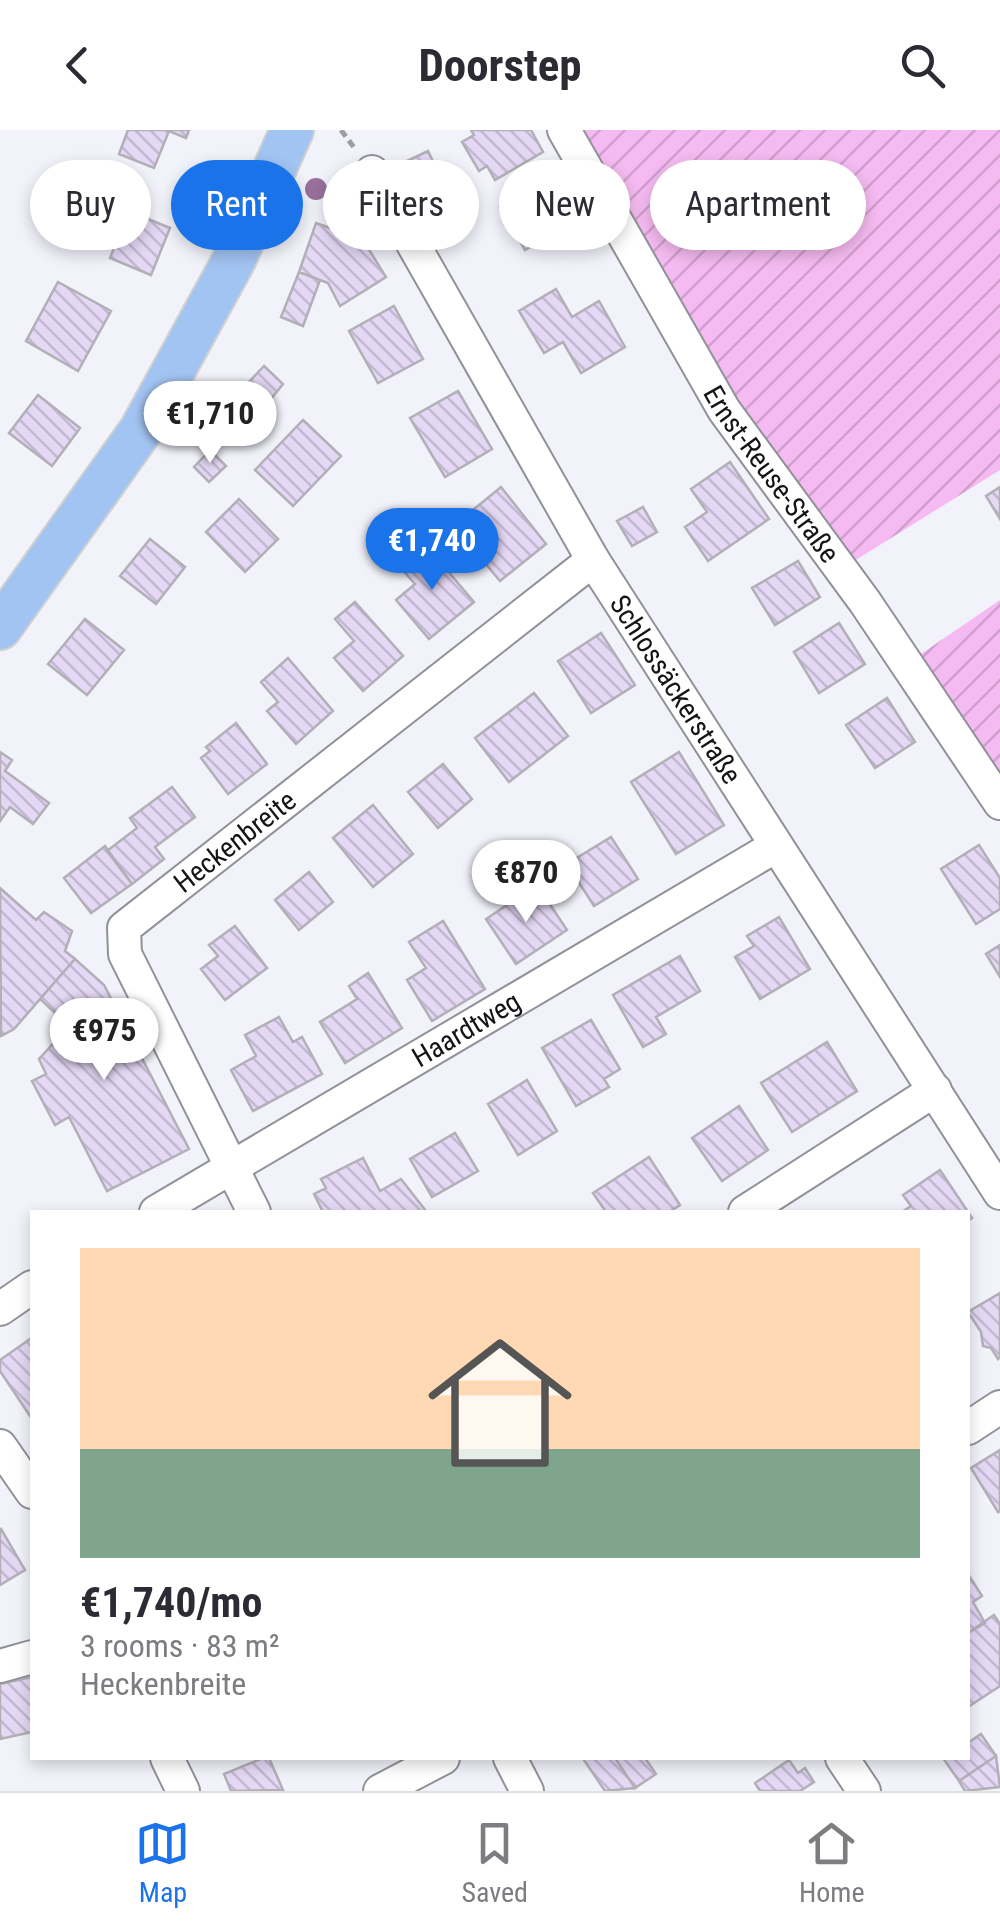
<!DOCTYPE html>
<html lang="en">
<head>
<meta charset="utf-8">
<style>
  :root { --surface:#fff; --page:#f2f2f3; --text:#2b2b33; --muted:#7c7c81; --line:#e1e1e2; --accent:#1a73e8 }
  body { margin:0; font-family:"Roboto Condensed",sans-serif; background:var(--page); color:var(--text); height:100vh; display:flex; flex-direction:column; font-size:38px; white-space:nowrap }
  * { box-sizing:border-box; margin:0 }
  p { font-size:32px; color:var(--muted) }
  .icon { flex:none; width:55px; height:55px; fill:none; stroke:currentColor; stroke-width:2; stroke-linecap:round; stroke-linejoin:round }
  .map { position:relative; flex:1; overflow:hidden }
  .drawer { position:absolute; left:30px; top:1080px; width:940px; height:550px; display:flex; flex-direction:column; background:var(--surface); border-radius:0px; box-shadow:0 5px 15px #0003 }
  .drawer>* { flex:none }
  .hud { position:absolute; left:30px; top:30px; width:940px; height:90px; display:flex; gap:20px }
  .price { position:absolute; translate:-50% -85px; padding:0 22px; border-radius:35px; background:#fff; color:#222; font-size:32px; line-height:65px; filter:drop-shadow(0 2px 5px #0008) }
  .price::after { content:''; position:absolute; left:50%; top:60px; width:30px; height:22px; margin-left:-15px; background:inherit; clip-path:polygon(0 0,100% 0,50% 100%) }
  .price.active { background:var(--accent); color:#fff }
  ul { padding:0; list-style:none }
  li { display:grid; align-content:center; gap:20px; height:530px; padding:0 50px }
  li span { display:grid; place-items:center; height:310px; border-radius:0px; color:#555 }
  li>.icon { margin-inline-start:auto }
  span .icon { width:180px; height:180px; fill:#fffc; stroke-width:1 }
  li b { font-size:42px }
  .tag { padding:0 35px; border-radius:45px; background:var(--surface); box-shadow:0 5px 15px #0003; font-size:35px; line-height:90px }
  .tag.active { background:var(--accent); color:#fff }
  header { display:flex; justify-content:space-between; align-items:center; height:130px; padding:0 50px; background:var(--surface); font-size:45px; font-weight:700 }
  .dock { display:flex; justify-content:space-around; align-items:center; height:140px; border-top:2px solid var(--line); background:var(--surface); font-size:28px; color:var(--muted) }
  .dock a { display:grid; justify-items:center; gap:5px }
  .dock .active { color:var(--accent) }
  .map>svg:first-child { display:block }
  .garden { fill:url(#garden-furrows) }
  .building { fill:url(#building-back-hatch); stroke:#b2afb6; stroke-width:2.5 }
  .lines { fill:none; stroke-linecap:round; stroke-linejoin:round }
  .minor-casing { stroke:#919299; stroke-width:36 }
  .major-casing { stroke:#d0d0d1; stroke-width:46 }
  .path { stroke:#9d9ea4; stroke-width:5; stroke-dasharray:8 5; stroke-linecap:butt }
  .minor { stroke:#fff; stroke-width:32 }
  .major { stroke:#a2c4f2; stroke-width:42 }
  .tree { fill:#98709b }
  .labels { text-anchor:middle; stroke-width:9; stroke-linejoin:round; paint-order:stroke }
  .street-label { font-size:28px; fill:#141417; stroke:#fff }
</style>
</head>
<body>
<header><svg class="icon" aria-label="back" viewBox="0 0 24 24"><path d="M15 5l-7 7 7 7"/></svg>Doorstep<svg class="icon" aria-label="search" viewBox="0 0 24 24"><circle cx="10" cy="10" r="6"/><path d="M15 15l6 6"/></svg></header>
<div class="map">
<svg width="1000" height="1661" viewBox="0 0 1000 1661">
  <defs>
    <pattern id="garden-furrows" width="10" height="10" patternUnits="userSpaceOnUse" patternTransform="scale(2.5)"><rect width="10" height="10" fill="#f5baf1"/><path d="M-1 1l2-2M0 10L10 0M9 11l2-2" fill="none" stroke="#d19fce"/></pattern>
    <pattern id="building-back-hatch" width="6" height="6" patternUnits="userSpaceOnUse" patternTransform="scale(2.5)"><rect width="6" height="6" fill="#e4d8f5"/><path d="M-1 5l2 2M0 0l6 6M5-1l2 2" fill="none" stroke="#c3b8d1"/></pattern>
  </defs>
  <rect width="100%" height="100%" fill="#f1f2fa"/>
  <!-- garden -->
  <path class="garden" d="M578 0H1000V340L851 433 738 284Z
    M1000 470V647L921 524Z"/>
  <!-- building -->
  <path class="building" d="M128 0H189L186 8 169 1 154 38 119 24Z
    M471 0H531L543 22 495 50 487 36 479 41 462 12 474 5Z
    M428 21 441 48 407 63 394 37Z
    M550 49 574 92 525 120 500 77Z
    M129 81 170 98 151 145 110 128Z
    M316 93 363 110 386 147 340 176 328 153 299 142Z
    M299 142 320 150 303 196 281 187Z
    M58 152 111 181 78 241 26 211Z
    M556 159 572 187 599 171 625 217 581 243 563 212 544 223 519 181Z
    M394 176 423 229 378 253 349 201Z
    M264 236 283 254 238 310 221 295 242 274 238 270 249 258 246 255Z
    M458 261 492 319 445 347 410 288Z
    M38 265 80 298 52 336 9 303Z
    M303 290 341 326 293 376 255 340Z
    M210 320 226 336 209 352 194 337Z
    M730 332 769 389 708 431 685 397 707 382 691 359Z
    M501 357 546 414 500 451 470 415 489 400 473 380Z
    M1000 357V389L986 366Z
    M239 369 278 409 245 442 206 402Z
    M643 377 657 402 632 416 617 391Z
    M150 409 185 437 156 474 120 446Z
    M425 414 474 472 429 509 396 470 415 454 399 436Z
    M798 431 820 467 775 495 752 458Z
    M355 472 403 526 363 561 334 528 354 511 335 489Z
    M85 489 124 520 87 565 48 534Z
    M839 493 865 534 819 563 794 522Z
    M601 503 635 555 591 583 558 531Z
    M288 528 333 581 296 614 267 581 278 572 261 552Z
    M534 563 568 606 509 652 475 608Z
    M887 568 915 612 875 638 846 595Z
    M236 593 267 634 228 664 201 628 210 621 206 617Z
    M0 622 12 630 5 641 49 673 33 694 10 677 0 691Z
    M679 622 724 695 676 724 631 652Z
    M443 634 472 669 438 698 408 662Z
    M172 657 195 687 155 717 164 729 132 754 107 721 137 698 130 688Z
    M373 675 413 724 373 757 333 708Z
    M611 707 638 749 594 776 567 734Z
    M979 715 1000 748V779L976 794 941 739Z
    M105 716 132 754 91 783 64 748Z
    M309 742 333 772 299 800 275 770Z
    M537 755 567 800 516 834 486 789Z
    M0 758 36 790 44 782 72 801 65 821 75 829 14 899 1 906Z
    M779 787 810 839 760 869 735 827 754 816 747 806Z
    M443 791 485 859 432 891 407 850 426 838 409 812Z
    M235 796 267 838 225 870 201 839 218 826 209 815Z
    M1000 815V847L986 824Z
    M680 826 700 861 656 887 666 904 643 917 613 865Z
    M75 829 104 855 189 1019 107 1061 69 987 55 995 32 951 46 944 39 929 69 896 40 869Z
    M368 843 402 898 345 933 320 892 357 869 349 856Z
    M279 887 293 912 302 907 322 944 253 981 231 940 256 926 245 905Z
    M591 890 620 939 604 949 609 957 576 976 542 918Z
    M827 912 857 961 792 1002 761 953Z
    M527 950 557 1001 518 1025 488 974Z
    M739 976 768 1020 722 1051 692 1008Z
    M455 1003 478 1041 432 1067 410 1029Z
    M649 1027 680 1075 669 1082H606L593 1063Z
    M363 1028 380 1061 401 1049 426 1081 323 1082 314 1064 326 1058 321 1049Z
    M940 1040 972 1088 968 1091V1082H902L911 1076 903 1065Z
    M1000 1163V1227L998 1229 991 1218 983 1216 981 1202 968 1182Z
    M30 1209 32 1213V1289L0 1241V1230Z
    M1000 1320V1381L998 1382 971 1338Z
    M1 1399 25 1440 0 1455V1400Z
    M968 1444 982 1466 973 1472 985 1493 968 1503Z
    M994 1485 1000 1494V1556L968 1577V1503Z
    M32 1547V1602L0 1609V1554Z
    M981 1604 996 1626 959 1651 943 1628H968V1613Z
    M996 1626 1000 1657 965 1661 959 1651Z
    M263 1628H269L283 1660 231 1661 224 1644Z
    M588 1628H615L635 1658 605 1661 584 1630Z
    M615 1628H645L656 1644 635 1658Z
    M789 1630 798 1643 805 1638 814 1652 800 1661H760L755 1653Z"/>
  <g class="lines">
    <defs>
      <g id="minor">
        <path id="s1" d="M564 0 724 280 865 472 1000 673"/>
        <path id="s2" d="M372 42 593 430 1000 1063"/>
        <path id="s3" d="M156 1082 776 716"/>
        <path id="s4" d="M254 1082 125 824 124 798 593 430"/>
        <path d="M745 1082 935 960"/>
        <path d="M0 1179 32 1157"/>
        <path d="M968 1298 1000 1277"/>
        <path d="M0 1316 32 1362"/>
        <path d="M0 1536 32 1527"/>
        <path d="M167 1628 183 1661"/>
        <path d="M510 1628 527 1661"/>
        <path d="M842 1628 864 1661"/>
        <path d="M380 1661 443 1628"/>
      </g>
      <path id="major" d="M0 498 141 300 234 130 292 0"/>
    </defs>
    <!-- minor casing -->
    <use href="#minor" class="minor-casing"/>
    <!-- major casing -->
    <use href="#major" class="major-casing"/>
    <!-- path -->
    <path class="path" d="M341 0 356 20"/>
    <!-- minor -->
    <use href="#minor" class="minor"/>
    <!-- major -->
    <use href="#major" class="major"/>
  </g>
  <!-- trees -->
  <circle class="tree" cx="316" cy="59" r="11"/>
  <g class="labels">
    <!-- street labels -->
    <g class="street-label">
      <text dy="10" stroke="none"><textPath href="#s1" startOffset="402">Ernst-Reuse-Straße</textPath></text>
      <text dy="10" stroke="none"><textPath href="#s2" startOffset="600">Schlossäckerstraße</textPath></text>
      <text dy="10" stroke="none"><textPath href="#s4" startOffset="455">Heckenbreite</textPath></text>
      <text dy="10" stroke="none"><textPath href="#s3" startOffset="360">Haardtweg</textPath></text>
    </g>
  </g>
</svg>
<b class="price" style="left:210px;top:336px">€1,710</b>
<b class="price active" style="left:432px;top:463px">€1,740</b>
<b class="price" style="left:526px;top:795px">€870</b>
<b class="price" style="left:104px;top:953px">€975</b>
<div class="hud">
<a class="tag">Buy</a>
<a class="tag active">Rent</a>
<a class="tag">Filters</a>
<a class="tag">New</a>
<a class="tag">Apartment</a>
</div>
<section class="drawer">
<ul>
<li><span style="background:linear-gradient(#ffd9b3 65%,#7fa58c 0)"><svg class="icon" aria-label="home" viewBox="0 0 24 24"><path d="M3 11l9-7 9 7M6 9v11h12V9"/></svg></span><div><b>€1,740/mo</b><p>3 rooms · 83 m²</p><p>Heckenbreite</p></div></li>
</ul>
</section>
</div>
<nav class="dock">
<a class="active"><svg class="icon" aria-label="map" viewBox="0 0 24 24"><path d="M3 6l6-2 6 2 6-2v14l-6 2-6-2-6 2zM9 4v14M15 6v14"/></svg>Map</a>
<a><svg class="icon" aria-label="saved" viewBox="0 0 24 24"><path d="M7 4h10v16l-5-4-5 4z"/></svg>Saved</a>
<a><svg class="icon" aria-label="home" viewBox="0 0 24 24"><path d="M3 11l9-7 9 7M6 9v11h12V9"/></svg>Home</a>
</nav>
</body>
</html>
